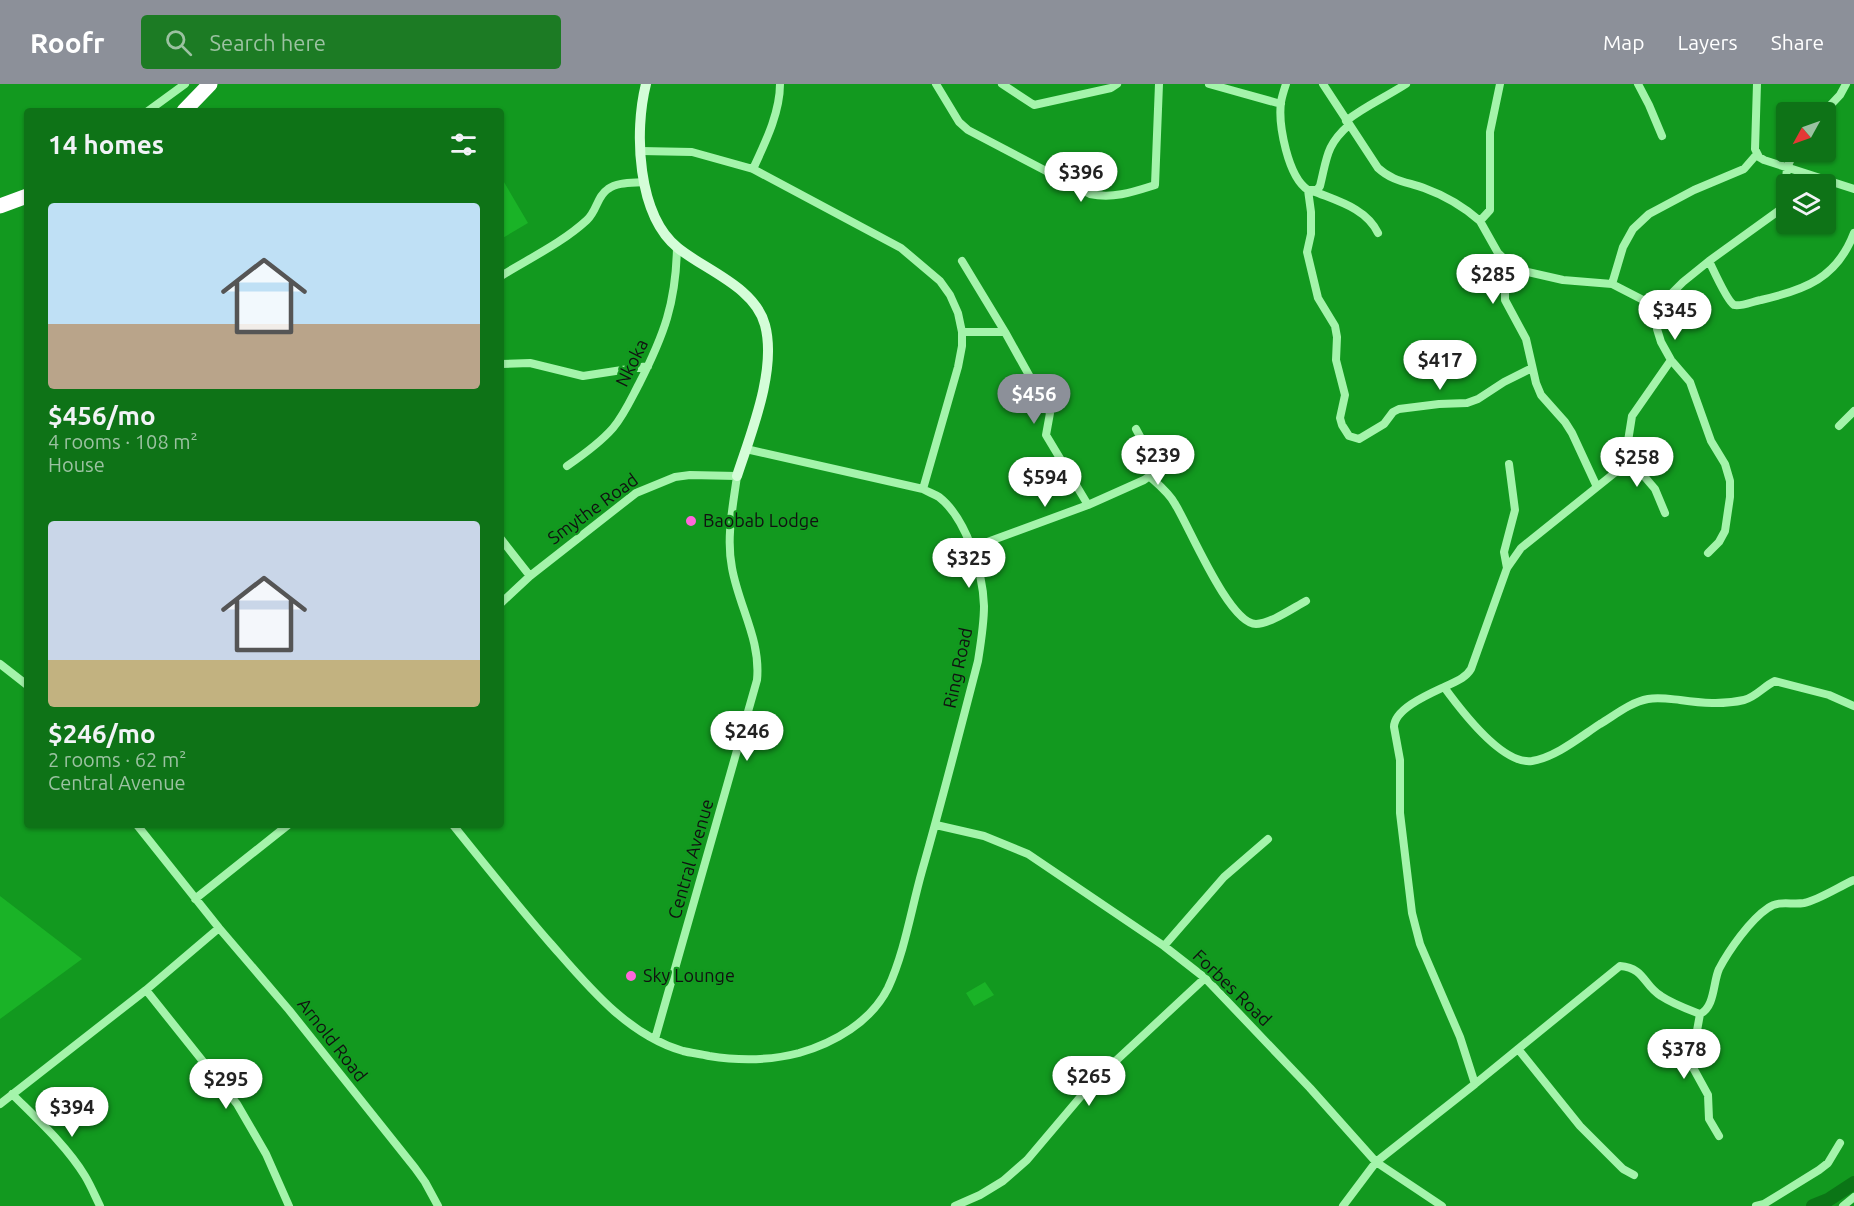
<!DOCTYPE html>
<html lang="en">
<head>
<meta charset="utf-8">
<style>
  :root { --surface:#0e7317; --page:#1c7b24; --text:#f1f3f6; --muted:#9bc2a1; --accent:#8c9099 }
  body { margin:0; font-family:Ubuntu,sans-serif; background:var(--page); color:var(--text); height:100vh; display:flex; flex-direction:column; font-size:22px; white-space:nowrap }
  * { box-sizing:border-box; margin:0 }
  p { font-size:20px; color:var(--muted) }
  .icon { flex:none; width:33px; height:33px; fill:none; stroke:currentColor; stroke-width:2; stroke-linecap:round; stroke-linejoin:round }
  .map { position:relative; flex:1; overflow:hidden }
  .drawer { position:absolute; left:24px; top:24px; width:480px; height:720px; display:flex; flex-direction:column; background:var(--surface); border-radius:6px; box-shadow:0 2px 4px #0004 }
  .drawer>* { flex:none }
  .needle { width:39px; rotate:230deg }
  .tools { position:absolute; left:1776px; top:18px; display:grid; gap:12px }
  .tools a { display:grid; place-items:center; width:60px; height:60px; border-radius:6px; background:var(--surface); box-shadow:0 2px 4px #0004; font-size:30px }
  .price { position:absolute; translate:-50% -51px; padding:0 14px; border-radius:21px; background:#fff; color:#222; font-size:20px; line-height:39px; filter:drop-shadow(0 2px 3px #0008) }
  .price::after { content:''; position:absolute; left:50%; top:36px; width:18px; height:14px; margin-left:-9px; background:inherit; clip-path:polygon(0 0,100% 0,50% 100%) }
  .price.current { background:var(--accent); color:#fff }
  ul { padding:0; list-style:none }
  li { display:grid; align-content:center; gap:12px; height:318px; padding:0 24px }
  li span { display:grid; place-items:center; height:186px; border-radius:6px; color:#555 }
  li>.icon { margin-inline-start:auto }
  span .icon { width:108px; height:108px; fill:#fffc; stroke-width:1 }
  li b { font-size:26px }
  h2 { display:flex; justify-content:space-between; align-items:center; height:72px; padding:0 24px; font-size:26px }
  header { display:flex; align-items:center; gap:36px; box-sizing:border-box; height:84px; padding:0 30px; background:var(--accent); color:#fff }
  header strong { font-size:28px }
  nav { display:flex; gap:33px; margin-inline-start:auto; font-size:21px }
  .search { width:420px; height:54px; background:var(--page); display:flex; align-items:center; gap:15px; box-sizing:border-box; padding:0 21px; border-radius:6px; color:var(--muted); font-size:22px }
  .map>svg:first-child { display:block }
  .green { fill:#1ab327 }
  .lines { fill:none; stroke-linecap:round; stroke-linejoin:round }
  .river { stroke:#0b7516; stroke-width:14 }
  .street { stroke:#a4f4ab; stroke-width:8 }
  .secondary { stroke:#d4fdd8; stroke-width:10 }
  .highway { stroke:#fff; stroke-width:15 }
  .poi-dot { fill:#ff67da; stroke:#12991f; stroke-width:2 }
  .labels { text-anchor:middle; stroke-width:4.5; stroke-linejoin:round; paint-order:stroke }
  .street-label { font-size:18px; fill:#111; stroke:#12991f }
  .poi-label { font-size:18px; fill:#111; stroke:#12991f; text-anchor:start }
</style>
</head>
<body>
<header>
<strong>Roofr</strong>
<div class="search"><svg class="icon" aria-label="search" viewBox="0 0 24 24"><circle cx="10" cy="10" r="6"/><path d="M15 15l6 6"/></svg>Search here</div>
<nav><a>Map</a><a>Layers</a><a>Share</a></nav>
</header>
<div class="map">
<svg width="1854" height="1122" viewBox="0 0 1854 1122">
  <rect width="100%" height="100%" fill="#12991f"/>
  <!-- green -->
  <path class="green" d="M501 93 528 139 501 155Z
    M0 812 82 875 0 935Z
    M985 898 994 911 974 922 966 909Z"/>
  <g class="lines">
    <!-- river -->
    <path class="river" d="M1813 1122 1828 1116 1854 1099"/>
    <!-- street -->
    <path class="street" d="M936 0 959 38 968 46 1090 110C1113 115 1133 108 1155 101L1159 0
      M1002 0 1034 21 1111 4 1117 0
      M1209 0 1281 20
      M1286 0C1284 6 1282 12 1281 18 1278 41 1288 93 1308 106H1317L1320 102C1327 74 1326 61 1349 41
      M1323 0 1378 84C1392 97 1407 98 1424 104 1446 112 1463 122 1480 137
      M1500 0 1490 48V126L1480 137 1498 169 1515 185 1563 196 1612 200 1647 218 1669 212
      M1638 0 1649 21 1662 52
      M1757 0 1755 65 1759 73 1764 76 1854 105
      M148 27 185 0
      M1824 28 1840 11 1846 0
      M1346 37C1365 22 1386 13 1406 0
      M641 67 692 68 753 85 901 164 940 197 950 211 958 229 962 248V262L958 283 923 405
      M753 85C765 59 780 29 780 0
      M1308 106 1311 128V150L1307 168 1318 214 1335 242 1337 253 1336 276 1345 311 1340 334 1342 341 1349 352 1359 355 1384 340 1393 328 1399 325 1439 320 1467 319 1478 315 1504 298 1532 284
      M1313 107C1337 117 1366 124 1378 149
      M962 177 1005 248H962
      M1709 177C1713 185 1727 217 1734 221 1741 223 1754 217 1761 216 1805 206 1837 194 1854 149
      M1515 185 1505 203V216L1526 255 1536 299 1541 311 1565 338 1572 349 1597 403
      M501 192C530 174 562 159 587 136 597 127 597 112 608 105 617 98 632 99 644 98
      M1612 200 1623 163 1633 145 1649 130 1694 106 1744 85 1757 70
      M1005 248 1050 329 1046 351 1088 421
      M501 280 530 279 583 292 648 282
      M1839 342 1854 327
      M1626 371 1655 405 1665 429
      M567 382C583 371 600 359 613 344 624 331 631 315 639 300 664 251 676 219 677 163
      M1150 393C1159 401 1169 409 1175 420 1189 442 1229 540 1256 540 1270 540 1293 524 1306 517
      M501 455 530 492
      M971 464 1088 421 1144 396 1154 389 1156 382 1136 345
      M1708 469 1719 458 1725 447 1730 413V397L1725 380 1711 357 1690 298 1671 276 1661 258 1657 245 1659 232 1669 212 1683 198 1709 177 1781 125 1784 118 1787 84 1794 68
      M1507 484 1504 468 1515 426 1509 380
      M501 519 530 492 636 409 675 393 690 391 737 392C733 422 726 454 732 484 739 523 761 556 757 596L655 955
      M0 580 27 601
      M1444 603C1454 598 1465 595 1471 585L1507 484 1521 464 1617 387 1625 376 1632 332 1671 276
      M137 741 219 844 289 926 415 1084 425 1098 438 1122
      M453 741C485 781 517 821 551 860 587 901 627 951 683 967 691 969 701 970 709 972 740 977 768 977 799 969 834 959 871 938 888 904 905 867 911 826 922 787 942 717 960 647 978 577 981 558 984 540 984 522 983 488 966 434 939 413 934 410 928 408 923 405L746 365
      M936 741 984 752 1028 770 1164 862 1205 894 1310 1004 1376 1078 1442 1122
      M195 815 288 741
      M1164 862 1224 793 1268 755
      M146 906 237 1020 266 1070 289 1122
      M1700 930 1691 980 1708 1011 1709 1035 1719 1052
      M1518 965 1580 1042 1623 1085 1634 1091
      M1475 1000 1620 882C1645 884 1643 901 1661 912 1673 920 1687 925 1700 930 1715 923 1713 898 1719 885 1729 866 1750 836 1768 824 1779 816 1791 821 1804 819 1819 816 1840 802 1854 796
      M12 1010C37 1035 66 1061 85 1092 91 1102 95 1112 100 1122
      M0 1020 146 906 219 844
      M955 1122 980 1111 1003 1097 1027 1076 1093 998 1205 894
      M1343 1122 1376 1078 1475 1000 1460 953 1420 860 1412 829 1400 729V676L1394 643C1394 625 1429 610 1444 603 1460 625 1502 681 1532 677 1556 673 1580 653 1600 640 1615 631 1631 618 1648 615 1659 613 1670 615 1680 616 1702 619 1722 621 1744 616 1756 613 1764 602 1775 597L1829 611 1854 622
      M1756 1122 1764 1120 1819 1086 1828 1079 1840 1059
      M1843 1122 1854 1113"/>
    <!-- secondary -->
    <path class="secondary" d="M646 0C634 47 637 131 678 164 705 186 755 203 765 241 777 286 751 349 737 392"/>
    <!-- highway -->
    <path class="highway" d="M184 27 210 0
      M0 122 27 112"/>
  </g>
  <!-- markers -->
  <g class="poi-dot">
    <circle cx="691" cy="437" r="6"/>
    <circle cx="631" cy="892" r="6"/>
  </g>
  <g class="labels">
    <!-- street labels -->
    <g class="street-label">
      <text transform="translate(632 279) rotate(-64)" y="6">Nkoka</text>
      <text transform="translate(593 425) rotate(-36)" y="6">Smythe Road</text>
      <text transform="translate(958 584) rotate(-78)" y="6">Ring Road</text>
      <text transform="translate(691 775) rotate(-74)" y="6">Central Avenue</text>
      <text transform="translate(1232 904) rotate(44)" y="6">Forbes Road</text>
      <text transform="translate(332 956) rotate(52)" y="6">Arnold Road</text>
    </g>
    <!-- poi labels -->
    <g class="poi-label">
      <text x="703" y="443">Baobab Lodge</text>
      <text x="643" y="898">Sky Lounge</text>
    </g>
  </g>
</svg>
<div class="tools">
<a><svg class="needle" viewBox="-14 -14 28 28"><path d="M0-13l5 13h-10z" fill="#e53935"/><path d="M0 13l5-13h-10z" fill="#9bc2a1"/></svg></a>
<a><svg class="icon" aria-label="layers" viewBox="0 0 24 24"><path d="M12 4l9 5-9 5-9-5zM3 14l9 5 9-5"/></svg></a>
</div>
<b class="price" style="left:1081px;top:119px">$396</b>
<b class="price" style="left:1493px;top:221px">$285</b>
<b class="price" style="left:1675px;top:257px">$345</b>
<b class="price" style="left:1440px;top:307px">$417</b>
<b class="price current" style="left:1034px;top:341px">$456</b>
<b class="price" style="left:1158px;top:402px">$239</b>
<b class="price" style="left:1637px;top:404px">$258</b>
<b class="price" style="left:1045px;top:424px">$594</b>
<b class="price" style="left:969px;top:505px">$325</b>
<b class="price" style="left:747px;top:678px">$246</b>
<b class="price" style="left:1684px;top:996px">$378</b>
<b class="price" style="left:1089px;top:1023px">$265</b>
<b class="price" style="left:226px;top:1026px">$295</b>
<b class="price" style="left:72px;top:1054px">$394</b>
<section class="drawer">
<h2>14 homes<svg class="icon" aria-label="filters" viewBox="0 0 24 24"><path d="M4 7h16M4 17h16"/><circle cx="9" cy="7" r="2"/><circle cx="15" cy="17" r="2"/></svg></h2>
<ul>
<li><span style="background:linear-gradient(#bfe0f5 65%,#b9a48a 0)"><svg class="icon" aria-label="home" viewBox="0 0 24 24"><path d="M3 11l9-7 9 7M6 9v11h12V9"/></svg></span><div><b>$456/mo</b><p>4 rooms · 108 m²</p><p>House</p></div></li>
<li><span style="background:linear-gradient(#c9d6e8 75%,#c2b280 0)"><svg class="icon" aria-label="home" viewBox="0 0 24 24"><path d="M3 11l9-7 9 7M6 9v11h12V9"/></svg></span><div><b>$246/mo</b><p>2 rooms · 62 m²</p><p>Central Avenue</p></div></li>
</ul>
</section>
</div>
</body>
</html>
